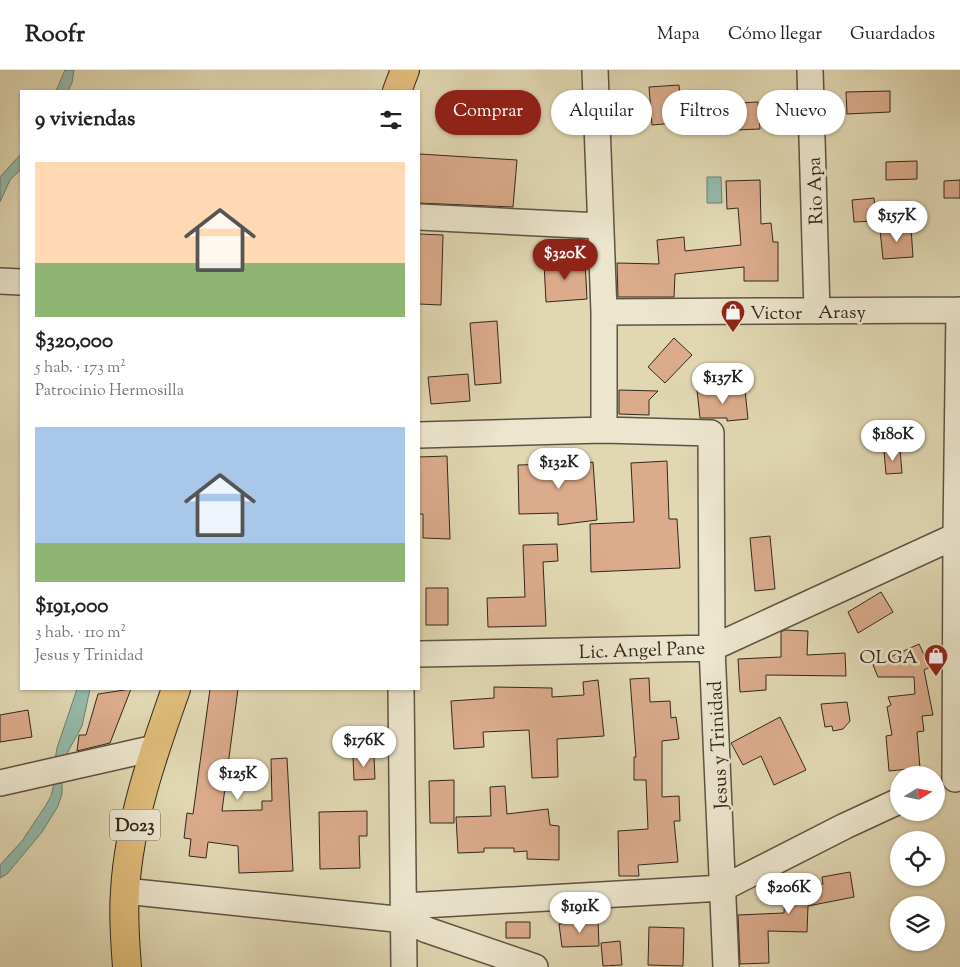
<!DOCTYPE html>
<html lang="es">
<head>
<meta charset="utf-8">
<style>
  :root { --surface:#fff; --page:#f2f2f2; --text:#222; --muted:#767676; --line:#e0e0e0; --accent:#8f2418 }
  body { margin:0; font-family:"Sorts Mill Goudy",serif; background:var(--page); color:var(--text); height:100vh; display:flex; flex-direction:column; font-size:19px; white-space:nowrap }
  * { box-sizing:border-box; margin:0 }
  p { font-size:16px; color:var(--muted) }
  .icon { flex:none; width:28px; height:28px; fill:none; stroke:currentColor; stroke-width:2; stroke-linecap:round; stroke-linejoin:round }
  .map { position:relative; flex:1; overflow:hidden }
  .details { position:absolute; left:20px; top:20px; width:400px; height:600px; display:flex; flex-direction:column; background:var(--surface); border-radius:0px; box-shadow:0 1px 4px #0004 }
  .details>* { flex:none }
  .hud { position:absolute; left:435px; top:20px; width:450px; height:45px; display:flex; gap:10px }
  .needle { width:32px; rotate:80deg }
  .buttons { position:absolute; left:890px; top:696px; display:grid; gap:10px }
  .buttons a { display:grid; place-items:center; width:55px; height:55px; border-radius:50%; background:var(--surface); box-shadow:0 1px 4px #0004; font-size:25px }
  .price { position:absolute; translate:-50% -42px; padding:0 11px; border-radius:18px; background:#fff; color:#222; font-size:16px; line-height:32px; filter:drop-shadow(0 1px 2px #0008) }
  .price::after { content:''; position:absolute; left:50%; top:30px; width:15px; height:11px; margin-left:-8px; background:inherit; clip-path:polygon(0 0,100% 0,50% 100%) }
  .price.current { background:var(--accent); color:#fff }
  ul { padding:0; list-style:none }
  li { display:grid; align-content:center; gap:10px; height:265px; padding:0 15px }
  li span { display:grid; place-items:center; height:155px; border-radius:0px; color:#555 }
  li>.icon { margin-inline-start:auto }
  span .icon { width:90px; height:90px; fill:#fffc; stroke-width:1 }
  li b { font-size:21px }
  h2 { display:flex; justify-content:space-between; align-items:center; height:60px; padding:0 15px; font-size:21px }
  .tag { padding:0 18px; border-radius:22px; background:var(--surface); box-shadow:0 1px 4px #0004; font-size:18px; line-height:45px }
  .tag.current { background:var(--accent); color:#fff }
  header { display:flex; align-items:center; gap:30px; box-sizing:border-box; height:70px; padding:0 25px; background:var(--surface); border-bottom:1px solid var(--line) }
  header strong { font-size:24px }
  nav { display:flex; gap:28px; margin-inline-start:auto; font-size:18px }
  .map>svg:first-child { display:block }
  .water { fill:#94baab; stroke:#6d7f72 }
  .building { fill:#dbab8c; stroke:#33271c }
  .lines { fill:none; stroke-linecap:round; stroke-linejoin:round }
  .minor-casing { stroke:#5e5342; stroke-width:28 }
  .major-casing { stroke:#33271c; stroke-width:30 }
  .minor { stroke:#ece6ce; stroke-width:25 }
  .major { stroke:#e0bc7a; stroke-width:28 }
  .labels { text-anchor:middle; stroke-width:5; stroke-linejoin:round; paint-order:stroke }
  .shield { fill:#ece6ce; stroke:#6a6051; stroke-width:1 }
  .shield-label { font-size:18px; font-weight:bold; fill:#33271c }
  .street-label { font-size:19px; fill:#33271c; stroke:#ece6ce }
  .poi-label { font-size:19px; fill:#33271c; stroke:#ece6ce; text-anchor:start }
</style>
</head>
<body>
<header>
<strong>Roofr</strong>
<nav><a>Mapa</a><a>Cómo llegar</a><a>Guardados</a></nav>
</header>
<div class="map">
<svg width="960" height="897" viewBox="0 0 960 897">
  <rect width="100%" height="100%" fill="#e1d8b3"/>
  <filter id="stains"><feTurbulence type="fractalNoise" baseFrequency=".004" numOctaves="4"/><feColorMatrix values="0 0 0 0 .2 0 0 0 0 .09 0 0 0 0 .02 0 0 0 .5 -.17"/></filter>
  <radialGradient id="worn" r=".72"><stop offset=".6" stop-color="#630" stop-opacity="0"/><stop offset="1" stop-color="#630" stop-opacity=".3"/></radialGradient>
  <!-- water -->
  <path class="water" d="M65 0H74L72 13 68 21H56Z
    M21 84V99L10 110 0 132V107Z
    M707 107H721L722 133H707Z
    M77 619H90L82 656 65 687 55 690 57 678Z
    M62 709V724L58 736 42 762 7 804 0 808V795L22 771 46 735 51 726 55 710Z"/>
  <!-- building -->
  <path class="building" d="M679 15 681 36 758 32 760 59 710 61V50L652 55 649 17Z
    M890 21V42L847 44 846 22Z
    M419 84 517 90 513 137 419 133Z
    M917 91V109L886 110V92Z
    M760 110 761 154 771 153 773 172H778V211H744V197L675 204 674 227H618L617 193 659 194 657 170 684 167 685 181 741 175 738 138 727 139 726 111Z
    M960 110V128H944V111Z
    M874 128 876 151 854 152 852 130Z
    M911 158 913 187 883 189 880 160Z
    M419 164 443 165 441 235 419 234Z
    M585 191 587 229 546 232 544 193Z
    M497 251 501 313 475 315 470 253Z
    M674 268 692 285 665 313 648 297Z
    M468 304 470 331 431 334 428 307Z
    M715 318 716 322 745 320 748 349 727 351V348H700L697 320Z
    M619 320 658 321 649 330V345L619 344Z
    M900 379 902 403 886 404 884 381Z
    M447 386 450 469 423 468V444H419V387Z
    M554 386H575L576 395 593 392 597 450 558 455V443L519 444 518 395 555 394Z
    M667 391 669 449H677L680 498 591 502 590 454 634 452 631 393Z
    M770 466 775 519 755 521 750 468Z
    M557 474 558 491 543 492 546 556 488 557 487 528 525 527 523 475Z
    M426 518H448V555H426Z
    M881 522 893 542 858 563 848 542Z
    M785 560 808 561 807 585 845 583 846 606 766 605V620L740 622 738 589 781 587V562Z
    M919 574 930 597 924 600 933 645 922 646 924 661 917 662 920 698 889 701 886 666 892 665 887 637 891 635 888 627 915 624 914 607H878L873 595Z
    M649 608 650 632 670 631 671 648 676 647 679 669 662 671V727L679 726 680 751H674L678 792 638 795 639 806H619L618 761 648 759 646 710H634V687H636L630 609Z
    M598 610 604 666 557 669 558 707 532 708 529 660 483 662 484 677 454 679 451 631 494 628V617L552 618V627L584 625 583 612Z
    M131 619 110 673 77 681 79 665H86L98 624Z
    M210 619H238L222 741 262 740V731H272L271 689 287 688 293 801 239 803 238 776 208 772 206 788 189 786 191 769 184 768 187 743 193 744Z
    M847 632 850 651 843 659 833 661 832 656 825 657 821 634Z
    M28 640 32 667 0 672V645Z
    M780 647 806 700 774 715 761 686 743 695 731 673Z
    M374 686 375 709 354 710 353 687Z
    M454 710V753H430L429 711Z
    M505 716 507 744 548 739 550 755 559 756V790L527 789V781L514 782V778H484V782L458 783 456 747 491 746 490 717Z
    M367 741V766H359L360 798 320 799 319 742Z
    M850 802 854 827 808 836 807 862 768 861 769 893 740 894 738 845 784 843 785 813 823 814 822 807Z
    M598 851 599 876 562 877 559 854Z
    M506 852H530V868H506Z
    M649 857 684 858 683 896 648 895Z
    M620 871 622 895 603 896 601 873Z"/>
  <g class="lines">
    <defs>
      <path id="minor" d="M595 0 604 242V360
        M810 0 817 241
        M419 147 600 156
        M0 211 21 212
        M604 242 960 240
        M419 365 604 360 711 363 712 578 726 897
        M419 584 712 578 960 464
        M401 619 404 897
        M955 709 956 464 959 240
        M0 713 155 678
        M125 821 405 850 427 860 535 897
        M405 836 723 818 845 756 899 731"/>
      <path id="major" d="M397 21 405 0
        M127 897C125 872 123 846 125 821 129 752 153 684 176 619"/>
    </defs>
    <!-- minor casing -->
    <use href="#minor" class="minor-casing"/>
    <!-- major casing -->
    <use href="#major" class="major-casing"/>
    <!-- minor -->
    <use href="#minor" class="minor"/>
    <!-- major -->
    <use href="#major" class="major"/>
  </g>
  <!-- icons -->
  <defs>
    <symbol id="shop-pin" viewBox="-11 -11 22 30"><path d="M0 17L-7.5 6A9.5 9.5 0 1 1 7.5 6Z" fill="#8f2418" stroke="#ece6ce"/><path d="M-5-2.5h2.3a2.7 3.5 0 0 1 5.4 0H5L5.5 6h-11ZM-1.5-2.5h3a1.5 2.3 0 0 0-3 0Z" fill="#fff"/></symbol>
  </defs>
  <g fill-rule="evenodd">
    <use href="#shop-pin" x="719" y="228" width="28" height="38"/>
    <use href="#shop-pin" x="922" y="572" width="28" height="38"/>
  </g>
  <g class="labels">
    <!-- shield labels -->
    <rect class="shield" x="110" y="739.5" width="50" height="31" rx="4"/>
    <g class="shield-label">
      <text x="135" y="761">D023</text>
    </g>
    <!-- street labels -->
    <g class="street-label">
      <text transform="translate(814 121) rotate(-92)" y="7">Rio Apa</text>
      <text x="842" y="248">Arasy</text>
      <text transform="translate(642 579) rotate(-2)" y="7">Lic. Angel Pane</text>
      <text transform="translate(717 675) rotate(-93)" y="7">Jesus y Trinidad</text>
    </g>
    <!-- poi labels -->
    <g class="poi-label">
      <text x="750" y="249">Victor</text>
      <text x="918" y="593" text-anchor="end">OLGA</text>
    </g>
  </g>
  <rect width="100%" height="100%" filter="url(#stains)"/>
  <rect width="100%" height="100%" fill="url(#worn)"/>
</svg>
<div class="buttons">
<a><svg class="needle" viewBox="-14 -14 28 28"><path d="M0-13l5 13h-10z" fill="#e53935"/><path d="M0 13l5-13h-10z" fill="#767676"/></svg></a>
<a><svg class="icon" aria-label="locate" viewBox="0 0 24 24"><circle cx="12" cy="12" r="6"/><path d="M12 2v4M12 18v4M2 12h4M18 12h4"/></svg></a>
<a><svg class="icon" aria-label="layers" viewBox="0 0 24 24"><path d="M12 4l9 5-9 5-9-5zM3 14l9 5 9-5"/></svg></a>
</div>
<b class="price" style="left:897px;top:173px">$157K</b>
<b class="price current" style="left:565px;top:211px">$320K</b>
<b class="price" style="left:723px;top:335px">$137K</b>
<b class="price" style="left:893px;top:392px">$180K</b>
<b class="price" style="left:559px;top:420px">$132K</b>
<b class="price" style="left:364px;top:698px">$176K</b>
<b class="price" style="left:238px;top:731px">$125K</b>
<b class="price" style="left:789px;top:845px">$206K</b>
<b class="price" style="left:580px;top:864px">$191K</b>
<div class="hud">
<a class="tag current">Comprar</a>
<a class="tag">Alquilar</a>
<a class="tag">Filtros</a>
<a class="tag">Nuevo</a>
</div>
<section class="details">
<h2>9 viviendas<svg class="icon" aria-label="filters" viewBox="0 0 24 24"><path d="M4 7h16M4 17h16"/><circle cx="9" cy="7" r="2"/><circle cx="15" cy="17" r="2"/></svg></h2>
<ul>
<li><span style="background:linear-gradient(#ffd9b3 65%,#8fb573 0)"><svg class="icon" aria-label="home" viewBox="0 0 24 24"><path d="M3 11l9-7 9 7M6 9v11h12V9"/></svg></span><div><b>$320,000</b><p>5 hab. · 173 m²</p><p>Patrocinio Hermosilla</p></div></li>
<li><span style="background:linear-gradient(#a9c7e8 75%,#8fb573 0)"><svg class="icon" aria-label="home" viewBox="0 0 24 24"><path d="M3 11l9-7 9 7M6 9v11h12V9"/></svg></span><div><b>$191,000</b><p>3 hab. · 110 m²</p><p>Jesus y Trinidad</p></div></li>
</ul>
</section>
</div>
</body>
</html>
